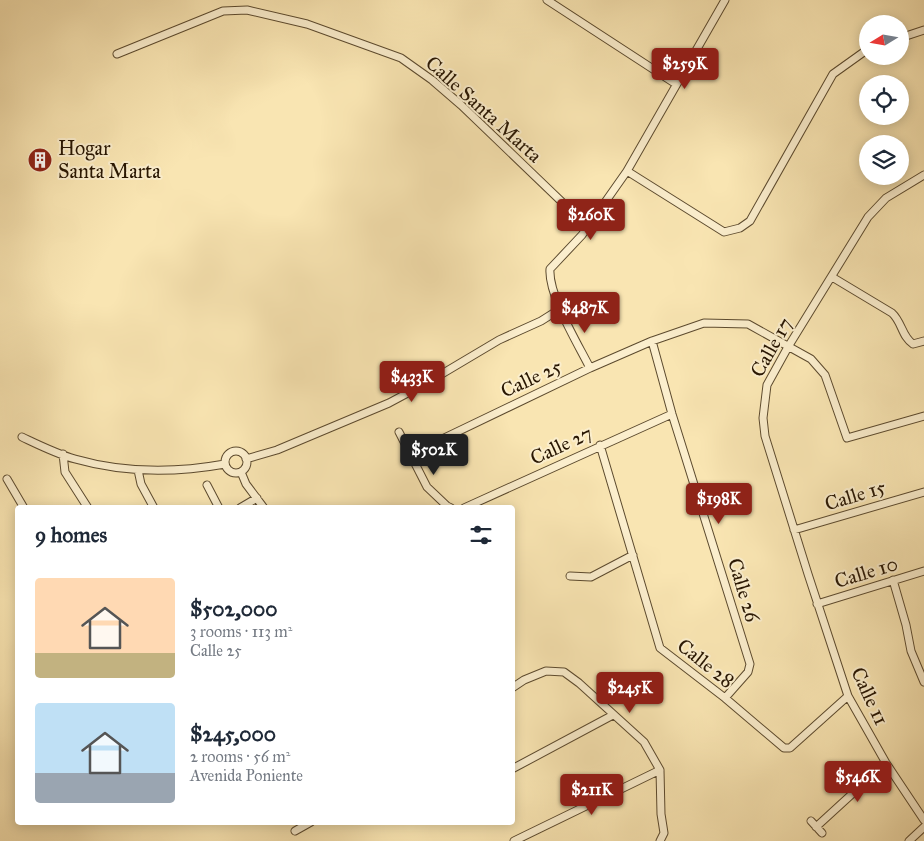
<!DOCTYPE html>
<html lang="en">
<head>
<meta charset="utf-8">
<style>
  :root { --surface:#fff; --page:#f2f2f3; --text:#1f2937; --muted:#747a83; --accent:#8f2418 }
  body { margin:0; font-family:"IM FELL Great Primer",serif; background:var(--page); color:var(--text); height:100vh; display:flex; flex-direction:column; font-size:19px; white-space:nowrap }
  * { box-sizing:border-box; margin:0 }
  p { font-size:16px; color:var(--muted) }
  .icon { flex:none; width:28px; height:28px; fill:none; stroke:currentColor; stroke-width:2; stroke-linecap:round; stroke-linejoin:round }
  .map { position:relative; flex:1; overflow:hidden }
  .details { position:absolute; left:15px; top:505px; width:500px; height:320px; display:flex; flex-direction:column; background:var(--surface); border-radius:5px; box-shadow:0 2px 12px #0003 }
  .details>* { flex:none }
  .needle { width:32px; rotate:259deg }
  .tools { position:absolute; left:859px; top:15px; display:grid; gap:10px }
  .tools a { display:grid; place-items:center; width:50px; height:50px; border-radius:50%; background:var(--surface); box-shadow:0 2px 12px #0003; font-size:25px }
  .price { position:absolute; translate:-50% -42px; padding:0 11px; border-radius:5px; background:var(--accent); color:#fff; font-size:16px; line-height:32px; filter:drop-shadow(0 1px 2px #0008) }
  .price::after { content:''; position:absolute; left:50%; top:30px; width:15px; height:11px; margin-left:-8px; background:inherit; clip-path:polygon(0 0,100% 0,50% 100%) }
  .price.active { background:#222; color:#fff }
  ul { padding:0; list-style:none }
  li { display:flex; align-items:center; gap:15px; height:125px; padding:0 20px }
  li span { display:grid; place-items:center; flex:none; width:140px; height:100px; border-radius:5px; color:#555 }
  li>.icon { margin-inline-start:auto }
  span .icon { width:60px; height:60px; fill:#fffc; stroke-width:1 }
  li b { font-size:21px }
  h2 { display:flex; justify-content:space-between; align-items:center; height:60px; padding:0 20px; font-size:21px }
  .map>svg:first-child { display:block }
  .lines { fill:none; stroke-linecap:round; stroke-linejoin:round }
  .minor-casing { stroke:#5c4a2e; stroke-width:9 }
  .minor { stroke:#fbeecd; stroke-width:7 }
  .labels { text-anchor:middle; stroke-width:4; stroke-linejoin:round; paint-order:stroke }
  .street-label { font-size:20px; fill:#281602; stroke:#fbeecd }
  .poi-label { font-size:20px; fill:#281602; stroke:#fbeecd; text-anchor:start }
</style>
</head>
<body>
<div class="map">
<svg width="924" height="841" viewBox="0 0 924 841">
  <rect width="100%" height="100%" fill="#f9e5b2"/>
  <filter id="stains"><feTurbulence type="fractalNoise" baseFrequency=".004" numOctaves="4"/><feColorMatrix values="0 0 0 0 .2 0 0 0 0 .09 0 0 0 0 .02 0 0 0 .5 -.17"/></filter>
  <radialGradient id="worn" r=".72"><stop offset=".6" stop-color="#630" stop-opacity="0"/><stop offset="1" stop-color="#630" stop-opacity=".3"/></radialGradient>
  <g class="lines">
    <defs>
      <path id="minor" d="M547 0 676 84
        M900 38 924 30
        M117 54 223 11 247 10 307 24 401 58 432 80 461 105 588 227
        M627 171 724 232 740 228 750 221 833 74 868 49
        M924 175 886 198 868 217 788 347 767 385 763 418 765 436 808 574 848 696 886 763 924 820
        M832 277 892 313C902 322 902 337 913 344L924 341
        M652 341 672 414 750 664 748 672 725 698
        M590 368C578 344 548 295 550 269L582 235 627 171 725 0
        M399 432 427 487 447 506 451 508
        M22 437C39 445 57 454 75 459 124 473 175 473 225 464
        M600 445 660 648 725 698 784 748H790L848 696
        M225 462a11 11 0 1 1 22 0a11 11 0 1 1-22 0Z
        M63 454 65 472 88 508
        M411 454 590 368 652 341 704 323 748 324 811 359 825 375 847 438 924 416
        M246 459 277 450 389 403 430 381 499 340 541 321 560 309
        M138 470 141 484 154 508
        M241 472 246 484 264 508
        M7 479 24 508
        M207 485 219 508
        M240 508 257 498
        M464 508 672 414
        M794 530 924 492
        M570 576 591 577 633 555
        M893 580 906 625 911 651 924 682
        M817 604 924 571
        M512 688 524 680 546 671 564 672 579 683 644 742 660 770 661 814 664 833 660 841
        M512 769 613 715
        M811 821 822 833
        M816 827 886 763
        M295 831 311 822
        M514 841 660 770
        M909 841 924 827"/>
    </defs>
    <!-- minor casing -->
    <use href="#minor" class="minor-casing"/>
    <!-- minor -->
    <use href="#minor" class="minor"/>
  </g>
  <!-- icons -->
  <defs>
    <symbol id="building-disc" viewBox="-11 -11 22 22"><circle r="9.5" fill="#8f2418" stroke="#fbeecd"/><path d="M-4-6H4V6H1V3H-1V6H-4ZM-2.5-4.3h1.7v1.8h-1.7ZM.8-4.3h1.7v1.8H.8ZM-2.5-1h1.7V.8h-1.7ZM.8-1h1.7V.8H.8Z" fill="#fff"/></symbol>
  </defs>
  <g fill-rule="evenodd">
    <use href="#building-disc" x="26" y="146" width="28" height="28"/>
  </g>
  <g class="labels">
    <!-- street labels -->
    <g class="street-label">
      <text transform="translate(484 109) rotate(42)" y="7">Calle Santa Marta</text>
      <text transform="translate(771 347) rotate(-61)" y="7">Calle 17</text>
      <text transform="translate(531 378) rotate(-25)" y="7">Calle 25</text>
      <text transform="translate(561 445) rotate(-25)" y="7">Calle 27</text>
      <text transform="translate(855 495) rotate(-17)" y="7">Calle 15</text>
      <text transform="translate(866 572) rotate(-17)" y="7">Calle 10</text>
      <text transform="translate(744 590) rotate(73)" y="7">Calle 26</text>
      <text transform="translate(706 663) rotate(38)" y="7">Calle 28</text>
      <text transform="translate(870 696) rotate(65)" y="7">Calle 11</text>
    </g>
    <!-- poi labels -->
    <g class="poi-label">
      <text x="58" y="155">Hogar<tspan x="58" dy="23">Santa Marta</tspan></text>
    </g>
  </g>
  <rect width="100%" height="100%" filter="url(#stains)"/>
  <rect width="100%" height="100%" fill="url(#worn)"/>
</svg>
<div class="tools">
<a><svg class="needle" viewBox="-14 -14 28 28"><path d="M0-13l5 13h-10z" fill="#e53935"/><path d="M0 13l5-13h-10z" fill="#747a83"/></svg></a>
<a><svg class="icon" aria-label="locate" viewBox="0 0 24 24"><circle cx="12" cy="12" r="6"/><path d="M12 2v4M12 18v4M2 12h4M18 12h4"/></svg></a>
<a><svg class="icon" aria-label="layers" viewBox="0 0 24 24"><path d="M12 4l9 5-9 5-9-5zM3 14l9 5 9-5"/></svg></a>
</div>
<b class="price" style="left:685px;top:90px">$259K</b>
<b class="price" style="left:591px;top:241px">$260K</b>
<b class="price" style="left:585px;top:334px">$487K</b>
<b class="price" style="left:412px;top:403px">$433K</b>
<b class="price active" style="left:434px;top:476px">$502K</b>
<b class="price" style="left:719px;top:525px">$198K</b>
<b class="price" style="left:630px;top:714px">$245K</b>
<b class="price" style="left:858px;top:803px">$546K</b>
<b class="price" style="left:592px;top:816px">$211K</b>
<section class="details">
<h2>9 homes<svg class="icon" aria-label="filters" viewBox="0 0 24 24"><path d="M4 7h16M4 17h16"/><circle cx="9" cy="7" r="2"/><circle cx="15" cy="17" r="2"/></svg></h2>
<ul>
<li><span style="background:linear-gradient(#ffd9b3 75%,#c2b280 0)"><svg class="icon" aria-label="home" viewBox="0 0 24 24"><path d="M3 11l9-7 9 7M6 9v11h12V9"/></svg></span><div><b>$502,000</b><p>3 rooms · 113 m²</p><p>Calle 25</p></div></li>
<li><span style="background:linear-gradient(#bfe0f5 70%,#9aa5b1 0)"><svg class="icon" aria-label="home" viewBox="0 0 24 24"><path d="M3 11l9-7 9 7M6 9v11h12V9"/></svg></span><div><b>$245,000</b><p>2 rooms · 56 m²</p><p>Avenida Poniente</p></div></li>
</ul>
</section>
</div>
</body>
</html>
